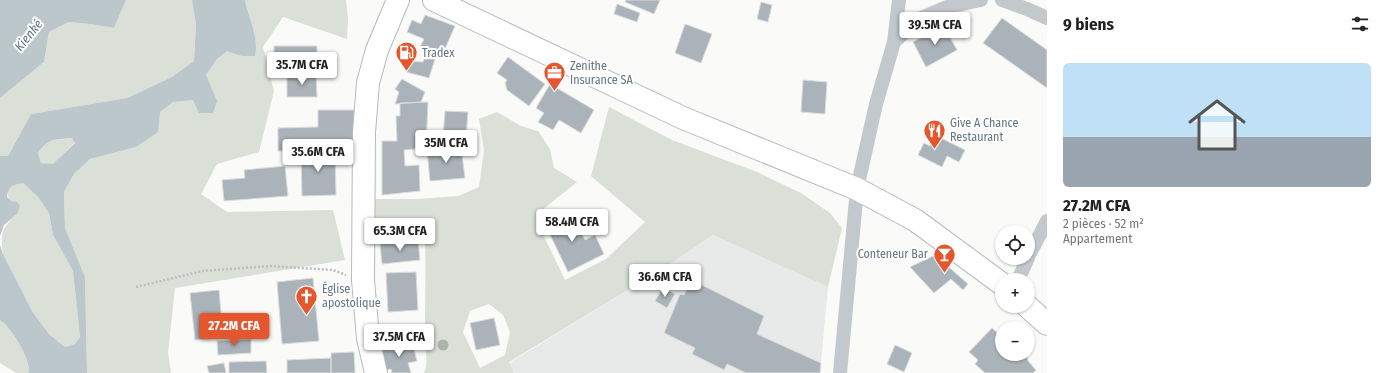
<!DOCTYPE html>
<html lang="fr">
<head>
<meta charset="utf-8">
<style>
  :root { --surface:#fff; --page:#f2f2f2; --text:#222; --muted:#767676; --line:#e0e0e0; --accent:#e4572e }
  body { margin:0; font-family:"Fira Sans Condensed",sans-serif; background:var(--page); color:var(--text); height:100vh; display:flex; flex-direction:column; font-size:15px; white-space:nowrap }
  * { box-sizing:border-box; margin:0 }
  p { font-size:13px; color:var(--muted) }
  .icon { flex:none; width:22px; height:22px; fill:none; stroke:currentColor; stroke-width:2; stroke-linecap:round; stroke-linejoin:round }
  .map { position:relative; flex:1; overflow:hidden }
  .sheet { display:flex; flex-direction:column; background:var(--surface); width:340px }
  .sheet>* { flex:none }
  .tools { position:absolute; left:995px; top:225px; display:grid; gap:8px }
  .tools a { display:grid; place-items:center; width:40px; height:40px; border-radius:50%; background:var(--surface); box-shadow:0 1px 3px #0004; font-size:20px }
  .price { position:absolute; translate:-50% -34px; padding:0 9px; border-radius:4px; background:#fff; color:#222; font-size:13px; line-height:26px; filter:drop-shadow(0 1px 2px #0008) }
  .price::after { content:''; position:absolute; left:50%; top:24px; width:12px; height:9px; margin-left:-6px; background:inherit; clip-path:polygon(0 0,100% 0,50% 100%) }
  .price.active { background:var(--accent); color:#fff }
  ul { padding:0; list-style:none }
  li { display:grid; align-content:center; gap:8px; height:212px; padding:0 16px }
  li+li { border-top:1px solid var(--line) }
  li span { display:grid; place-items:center; height:124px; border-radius:6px; color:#555 }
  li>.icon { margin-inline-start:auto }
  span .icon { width:72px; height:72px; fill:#fffc; stroke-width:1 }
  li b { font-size:17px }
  h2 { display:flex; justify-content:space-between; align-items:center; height:48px; padding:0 16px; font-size:17px }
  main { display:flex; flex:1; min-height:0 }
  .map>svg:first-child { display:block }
  .built { fill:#e8e9e9 }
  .green { fill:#dadfd7; fill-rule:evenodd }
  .water { fill:#bbc7cb; fill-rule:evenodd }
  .building { fill:#aab3b9; stroke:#dcdcda }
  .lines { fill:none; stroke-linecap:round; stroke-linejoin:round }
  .primary-casing { stroke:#b5babe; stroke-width:24 }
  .path { stroke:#bbbfc2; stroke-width:2.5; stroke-dasharray:2 2; stroke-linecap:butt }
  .minor { stroke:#c3c8cc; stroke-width:14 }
  .primary { stroke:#fff; stroke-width:22 }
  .tree { fill:#aab4a7 }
  .labels { text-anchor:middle; stroke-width:4; stroke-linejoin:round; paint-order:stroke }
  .poi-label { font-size:12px; fill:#657683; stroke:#fff; text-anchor:start }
  .water-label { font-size:13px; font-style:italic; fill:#60757c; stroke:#fff }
</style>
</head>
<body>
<main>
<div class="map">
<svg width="1047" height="373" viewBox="0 0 1047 373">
  <rect width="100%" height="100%" fill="#fafaf8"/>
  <!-- built -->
  <path class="built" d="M713 235 828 287 820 373H514L509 363 661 270Z"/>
  <!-- green -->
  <path class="green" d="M126 0H192L196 25 194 61 172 77 127 98 31 114 8 156H0V98L44 62 49 32 69 22 90 24 114 28Z
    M245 0H346L348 19 347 39 283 17 263 47 274 91 259 152 217 164 201 194 227 212 333 210 345 260 175 288 168 353 171 373H87L85 277 65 228 64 192 74 174 90 159 136 147 160 112 173 102 193 100 210 88 206 75 217 59 227 50 242 56 256 47 254 31Z
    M609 107 672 140 757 172 801 193 830 213 842 228 828 287 713 235 661 270 509 362 514 373H424C429 363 425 350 425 339 425 304 426 268 425 233L371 239V199H418L458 196 479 187 484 150 479 119 497 112 521 126 538 131 550 149 554 168 577 182 537 214 539 226 565 280 606 259 645 222 591 176ZM489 304 503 315 510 332 505 355 480 368 463 332 470 311Z
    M72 138 75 142 53 165 41 163 38 153C50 136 54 141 72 138Z
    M23 183 38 197 49 213 53 235 73 271 80 337 75 344 65 347 49 334 32 311 3 254C0 233 2 228 17 214 13 206 1 191 13 185 16 183 21 183 23 183Z
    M0 320C13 328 30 358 29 373H16L0 363Z"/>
  <!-- water -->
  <path class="water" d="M0 0H126L114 28 90 24 69 22 49 32 44 62 0 98Z
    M192 0H245C249 18 259 37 255 56H242L227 51 217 59 206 75 217 101 213 113H199L193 100 173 102 160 112 158 132 136 147 90 159 74 174 64 192 65 228 85 277 87 373H27L29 372C30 358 12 328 0 320V245L3 254 32 311 49 334 65 347 75 344 80 337 73 271 53 235 49 213 38 197 23 183C13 185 9 185 7 197L11 201 17 202 20 206 17 214 4 225 0 236V156H8L31 114 127 98 172 77 194 61 196 25ZM72 138 75 143 53 164 41 163 38 153C49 137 55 140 72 138Z"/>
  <!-- building -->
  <path class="building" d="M626 0H660L654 14 625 2Z
    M761 2 772 5 768 22 757 19Z
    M617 4 640 13 637 22 614 14Z
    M425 15 455 26 444 51 420 47 424 39 407 32 412 20 421 24Z
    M1002 18 1047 50V88L983 43Z
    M685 24 712 34 701 63 675 53Z
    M944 26 957 50 926 67 913 42Z
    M274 46H317V66H274Z
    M508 57 545 84 529 106 507 90 505 83 507 80 497 73Z
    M424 59H435L429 78 406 72 408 61 423 62Z
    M287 75H316L317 97H287Z
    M402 79 425 92 421 102 395 104 399 92 395 89Z
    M803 80 827 82 825 114 801 112Z
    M550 84 594 110 581 133 559 120 553 130 538 122 544 113 536 108Z
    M428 102 426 148 404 150 405 166 419 165 420 191 382 195V141H397L396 116H400V103Z
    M318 110H354V150L278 151V128L318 127Z
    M445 111 468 112 466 138 443 136Z
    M935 135 965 150 959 162 947 156 942 167 918 155 924 143 930 146Z
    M461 147 465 178 430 181 427 150Z
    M301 150H335L336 195 302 196Z
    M285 166 288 196 224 201 222 180 245 178 244 170Z
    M561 211 574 237 581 233 585 240 595 235 604 254 568 272 543 220Z
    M418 240 420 260 382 264 380 244Z
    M935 255 968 284 963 290 951 279 934 293 910 267Z
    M416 272 418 310 388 312 386 273Z
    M313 278 319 341 282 344 277 282Z
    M692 280 764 316 757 334 821 363 820 373H746L727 364 724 370 692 354 695 348 664 333 680 294 684 295Z
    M663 287 675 294 667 308 655 301Z
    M219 290 222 325 208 326 209 339 195 340 190 293Z
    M494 318 500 345 476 350 470 323Z
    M992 328 1002 337V354H1026L1028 361 1036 370 1033 373H985L975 364 978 360 969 352Z
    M251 339V353L218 355 217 341Z
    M412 341 417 361 408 363 411 373H392L391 369 386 370 381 349Z
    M895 345 912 353 904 372 887 364Z
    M354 352 355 373H331V353Z
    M331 358V373H287V360Z
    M266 361 267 373H229V362Z
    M224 363 226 373H209L207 366Z"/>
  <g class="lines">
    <defs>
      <path id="primary" d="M434 0 683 118 857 189 915 220 1002 284
        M1027 306 1047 324
        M376 373 368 338 363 280 364 132 368 83 377 50 398 0"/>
    </defs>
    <!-- primary casing -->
    <use href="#primary" class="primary-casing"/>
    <!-- path -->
    <path class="path" d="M136 287 202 271 270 266 333 270 346 275"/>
    <!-- minor -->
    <path class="minor" d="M1002 0 1027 9 1047 18
      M894 42 919 19 947 7 981 0
      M1028 257 1047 221
      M1018 280 1028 258
      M840 373 857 189 876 104 894 42 899 0"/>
    <!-- primary -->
    <use href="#primary" class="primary"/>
  </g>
  <!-- trees -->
  <circle class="tree" cx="443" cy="345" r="5.5"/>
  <!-- icons -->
  <defs>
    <symbol id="fuel-pin" viewBox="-11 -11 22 30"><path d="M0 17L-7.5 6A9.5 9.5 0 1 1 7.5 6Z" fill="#e4572e" stroke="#fff"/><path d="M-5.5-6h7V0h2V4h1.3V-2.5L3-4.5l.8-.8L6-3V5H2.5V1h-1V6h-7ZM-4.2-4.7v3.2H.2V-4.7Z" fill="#fff"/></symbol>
    <symbol id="office-pin" viewBox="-11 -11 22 30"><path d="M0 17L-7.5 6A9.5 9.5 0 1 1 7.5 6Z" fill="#e4572e" stroke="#fff"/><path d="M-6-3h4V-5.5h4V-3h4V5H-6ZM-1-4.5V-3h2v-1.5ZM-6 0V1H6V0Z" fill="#fff"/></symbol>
    <symbol id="restaurant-pin" viewBox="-11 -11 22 30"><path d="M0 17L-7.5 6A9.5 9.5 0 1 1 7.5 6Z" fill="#e4572e" stroke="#fff"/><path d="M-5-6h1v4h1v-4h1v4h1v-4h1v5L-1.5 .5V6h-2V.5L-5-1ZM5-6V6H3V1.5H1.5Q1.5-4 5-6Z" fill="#fff"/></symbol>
    <symbol id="bar-pin" viewBox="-11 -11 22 30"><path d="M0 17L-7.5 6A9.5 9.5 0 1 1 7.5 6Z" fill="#e4572e" stroke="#fff"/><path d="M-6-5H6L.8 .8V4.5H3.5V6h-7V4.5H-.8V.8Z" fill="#fff"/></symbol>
    <symbol id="church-pin" viewBox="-11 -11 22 30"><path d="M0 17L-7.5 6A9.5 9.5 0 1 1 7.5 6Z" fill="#e4572e" stroke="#fff"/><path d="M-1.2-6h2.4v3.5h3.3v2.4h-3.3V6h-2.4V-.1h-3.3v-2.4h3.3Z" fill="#fff"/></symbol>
  </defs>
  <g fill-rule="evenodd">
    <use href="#fuel-pin" x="394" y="40" width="25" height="34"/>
    <use href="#office-pin" x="542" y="60" width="25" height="34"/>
    <use href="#restaurant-pin" x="922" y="118" width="25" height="34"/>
    <use href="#bar-pin" x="932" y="242" width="25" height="34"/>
    <use href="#church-pin" x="294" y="284" width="25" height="34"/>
  </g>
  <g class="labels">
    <!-- poi labels -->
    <g class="poi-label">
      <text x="422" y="57">Tradex</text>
      <text x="570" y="70">Zenithe<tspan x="570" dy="14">Insurance SA</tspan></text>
      <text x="950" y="127">Give A Chance<tspan x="950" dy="14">Restaurant</tspan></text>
      <text x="928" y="258" text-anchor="end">Conteneur Bar</text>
      <text x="322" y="293">Église<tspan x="322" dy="14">apostolique</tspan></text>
    </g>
    <!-- water labels -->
    <g class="water-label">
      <text transform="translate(28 35) rotate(-51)" y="5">Kienké</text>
    </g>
  </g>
</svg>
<div class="tools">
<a><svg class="icon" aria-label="locate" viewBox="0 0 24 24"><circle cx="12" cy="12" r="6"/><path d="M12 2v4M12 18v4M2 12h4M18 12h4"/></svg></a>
<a>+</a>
<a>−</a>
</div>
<b class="price" style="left:935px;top:46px">39.5M CFA</b>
<b class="price" style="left:302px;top:86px">35.7M CFA</b>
<b class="price" style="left:446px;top:164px">35M CFA</b>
<b class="price" style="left:318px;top:173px">35.6M CFA</b>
<b class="price" style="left:572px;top:243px">58.4M CFA</b>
<b class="price" style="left:400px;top:252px">65.3M CFA</b>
<b class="price" style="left:665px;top:298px">36.6M CFA</b>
<b class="price active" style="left:234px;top:347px">27.2M CFA</b>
<b class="price" style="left:399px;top:358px">37.5M CFA</b>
</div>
<section class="sheet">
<h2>9 biens<svg class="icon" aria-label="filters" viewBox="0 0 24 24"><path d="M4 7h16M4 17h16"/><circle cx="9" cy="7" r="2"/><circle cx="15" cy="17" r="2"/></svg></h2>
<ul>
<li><span style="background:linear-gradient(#bfe0f5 60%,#9aa5b1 0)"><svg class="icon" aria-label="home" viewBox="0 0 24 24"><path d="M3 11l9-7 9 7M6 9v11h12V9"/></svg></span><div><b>27.2M CFA</b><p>2 pièces · 52 m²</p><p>Appartement</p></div></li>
</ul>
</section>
</main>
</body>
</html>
